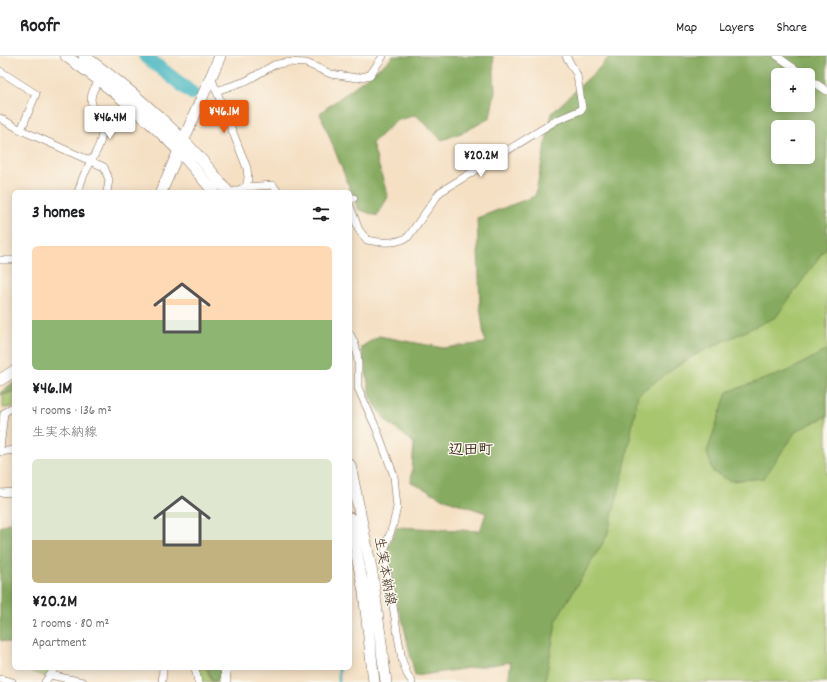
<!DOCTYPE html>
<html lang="en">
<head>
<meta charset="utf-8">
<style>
  :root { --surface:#fff; --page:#f2f2f2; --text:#202124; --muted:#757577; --line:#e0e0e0; --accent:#ea580c }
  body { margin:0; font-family:Dekko,"Klee One",sans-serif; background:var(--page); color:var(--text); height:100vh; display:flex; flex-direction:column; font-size:15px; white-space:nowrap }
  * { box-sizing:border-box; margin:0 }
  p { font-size:13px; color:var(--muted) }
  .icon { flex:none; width:22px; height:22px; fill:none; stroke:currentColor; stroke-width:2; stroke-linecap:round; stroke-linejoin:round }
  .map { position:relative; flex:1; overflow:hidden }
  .drawer { position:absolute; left:12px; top:134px; width:340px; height:480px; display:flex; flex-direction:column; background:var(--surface); border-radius:6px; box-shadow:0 2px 10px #0003 }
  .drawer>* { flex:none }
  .buttons { position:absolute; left:771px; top:12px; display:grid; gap:8px }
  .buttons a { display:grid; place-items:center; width:44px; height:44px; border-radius:6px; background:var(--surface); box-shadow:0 2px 10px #0003; font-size:20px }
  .price { position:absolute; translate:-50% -34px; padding:0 9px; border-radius:4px; background:#fff; color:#222; font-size:13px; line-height:26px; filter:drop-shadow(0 1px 2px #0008) }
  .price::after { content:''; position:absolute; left:50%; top:24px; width:12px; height:9px; margin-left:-6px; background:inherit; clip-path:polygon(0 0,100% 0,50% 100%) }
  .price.on { background:var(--accent); color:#fff }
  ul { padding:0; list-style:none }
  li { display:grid; align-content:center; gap:8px; height:212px; padding:0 20px }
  li span { display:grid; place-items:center; height:124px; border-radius:6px; color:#555 }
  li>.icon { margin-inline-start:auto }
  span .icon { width:72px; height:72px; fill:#fffc; stroke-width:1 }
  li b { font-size:17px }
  h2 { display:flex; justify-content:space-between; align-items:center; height:48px; padding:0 20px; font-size:17px }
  header { display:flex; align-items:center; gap:24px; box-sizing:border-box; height:56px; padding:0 20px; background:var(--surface); border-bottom:1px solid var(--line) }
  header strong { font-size:19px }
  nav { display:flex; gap:22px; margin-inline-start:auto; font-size:14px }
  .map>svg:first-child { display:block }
  .green { fill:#a8c66e; stroke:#727846 }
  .forest { fill:#86ab61; stroke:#606a40; fill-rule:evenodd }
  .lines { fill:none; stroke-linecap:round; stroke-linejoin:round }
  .stream { stroke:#48b7c1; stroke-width:2.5 }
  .river { stroke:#48b7c1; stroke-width:14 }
  .street-casing { stroke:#7c6a58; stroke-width:8 }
  .secondary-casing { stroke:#7c6a58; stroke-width:10 }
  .primary-casing { stroke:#7c6a58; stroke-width:12 }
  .street { stroke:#fff; stroke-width:7 }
  .secondary { stroke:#fff; stroke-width:9 }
  .primary { stroke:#fff; stroke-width:11 }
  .labels { text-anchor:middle; stroke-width:3; stroke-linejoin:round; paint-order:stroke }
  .street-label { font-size:14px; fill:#3b2a1e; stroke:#fbf7ec }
  .neighbourhood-label { font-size:15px; font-weight:bold; fill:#3b2a1e; stroke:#fbf7ec }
</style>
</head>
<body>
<header>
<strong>Roofr</strong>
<nav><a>Map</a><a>Layers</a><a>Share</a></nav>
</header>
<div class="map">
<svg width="827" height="626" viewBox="0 0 827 626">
  <rect width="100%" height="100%" fill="#fbf7ec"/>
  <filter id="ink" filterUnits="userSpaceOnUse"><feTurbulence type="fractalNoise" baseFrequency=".025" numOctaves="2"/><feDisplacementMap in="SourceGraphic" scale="8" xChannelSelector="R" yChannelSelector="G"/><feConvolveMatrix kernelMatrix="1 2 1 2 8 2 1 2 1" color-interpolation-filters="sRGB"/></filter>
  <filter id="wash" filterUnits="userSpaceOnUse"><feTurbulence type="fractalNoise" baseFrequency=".012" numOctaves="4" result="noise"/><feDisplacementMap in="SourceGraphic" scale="16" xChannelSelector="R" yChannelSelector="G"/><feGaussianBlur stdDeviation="0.9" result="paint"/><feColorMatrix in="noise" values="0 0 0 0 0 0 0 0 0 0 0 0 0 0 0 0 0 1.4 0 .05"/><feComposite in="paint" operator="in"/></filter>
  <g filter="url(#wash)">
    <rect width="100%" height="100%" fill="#f5e0c4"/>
    <!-- green -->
    <path class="green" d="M827 166V626H527L635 329 667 317 773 250Z
      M14 335V351L3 352V340Z
      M22 612H53L47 621 22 613Z
      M197 612H206L212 626H200Z"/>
    <!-- forest -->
    <path class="forest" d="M392 0H493L495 35 490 62 466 75 442 84 416 59 396 65 372 87 388 141 377 160 358 153 320 57 391 3Z
      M610 0H827V190L776 261 688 302 638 338 625 410 607 480 557 562 545 626H508L511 606 415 620 403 566 381 507 397 471 480 475 486 457 442 442 411 426 414 387 386 365 371 342 361 291 379 280 443 292 485 287 480 250 477 162 535 140 552 57 600 11ZM778 19H808V49H778ZM778 71H808V101H778Z
      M827 294V360L796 375 764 422 731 425 713 416 707 396 727 336 788 315Z
      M14 326V335L0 339V337Z
      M14 464 13 481 14 588 0 584V471Z
      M207 612H221L222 626H213Z"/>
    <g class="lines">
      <!-- stream -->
      <path class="stream" d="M339 612V626"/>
      <!-- river -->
      <path class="river" d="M145 0 192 37"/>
    </g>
  </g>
  <g filter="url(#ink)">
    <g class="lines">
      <defs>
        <path id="street" d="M777 0 804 19
          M0 15 36 38 21 74
          M211 21 247 112 248 122 246 131 233 136
          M808 22 827 35
          M216 35 246 25 274 9 287 6 306 7 331 18 357 22 370 19 383 0
          M0 62 21 74 104 111 109 124 107 136
          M246 131 273 129 278 136
          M78 136C80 131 81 126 83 121 89 107 100 94 102 78 104 53 78 51 100 24
          M350 144 354 142
          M350 150 359 174 367 184C380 187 396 188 408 181L440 136 557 64 581 54 582 52 577 19 566 0
          M0 204H14
          M350 278 354 286 357 296 358 308V332L377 374 394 420 397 451 393 469 385 492V503L402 604 407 618 412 626
          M0 393 4 357 11 352 14 351
          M0 396 14 394
          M0 437 14 436
          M195 612 198 626
          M50 619 83 626
          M0 623 12 626
          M45 626 55 612
          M162 626 163 612"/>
        <path id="secondary" d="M225 612 226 626"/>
        <path id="primary" d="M66 0C106 28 144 59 178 94 191 108 202 122 214 136
          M84 0C119 25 152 53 182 83 199 99 213 118 228 136
          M161 136 220 0
          M0 324 14 315
          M350 409 372 517 386 626
          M350 462 364 536 374 626"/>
      </defs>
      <!-- street casing -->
      <use href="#street" class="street-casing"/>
      <!-- secondary casing -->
      <use href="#secondary" class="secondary-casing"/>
      <!-- primary casing -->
      <use href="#primary" class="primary-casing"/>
      <!-- street -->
      <use href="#street" class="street"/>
      <!-- secondary -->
      <use href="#secondary" class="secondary"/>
      <!-- primary -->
      <use href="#primary" class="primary"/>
    </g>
  </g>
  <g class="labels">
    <!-- street labels -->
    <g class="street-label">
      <text transform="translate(386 515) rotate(80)" y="5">生実本納線</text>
    </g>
    <!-- neighbourhood labels -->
    <g class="neighbourhood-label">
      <text x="471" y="398">辺田町</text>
    </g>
  </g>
</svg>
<div class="buttons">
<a>+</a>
<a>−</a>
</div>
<b class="price on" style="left:224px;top:78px">¥46.1M</b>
<b class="price" style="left:110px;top:84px">¥46.4M</b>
<b class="price" style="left:481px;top:122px">¥20.2M</b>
<section class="drawer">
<h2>3 homes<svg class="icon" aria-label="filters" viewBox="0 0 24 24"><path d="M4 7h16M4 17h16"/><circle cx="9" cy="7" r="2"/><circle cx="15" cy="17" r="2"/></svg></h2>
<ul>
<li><span style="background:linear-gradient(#ffd9b3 60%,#8fb573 0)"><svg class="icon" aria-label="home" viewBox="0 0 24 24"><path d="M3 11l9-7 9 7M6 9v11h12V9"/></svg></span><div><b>¥46.1M</b><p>4 rooms · 136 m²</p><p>生実本納線</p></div></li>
<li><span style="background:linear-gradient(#dfe7d0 65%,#c2b280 0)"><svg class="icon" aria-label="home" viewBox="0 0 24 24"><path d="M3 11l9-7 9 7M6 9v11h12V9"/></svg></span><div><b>¥20.2M</b><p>2 rooms · 80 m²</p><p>Apartment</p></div></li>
</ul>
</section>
</div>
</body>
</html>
